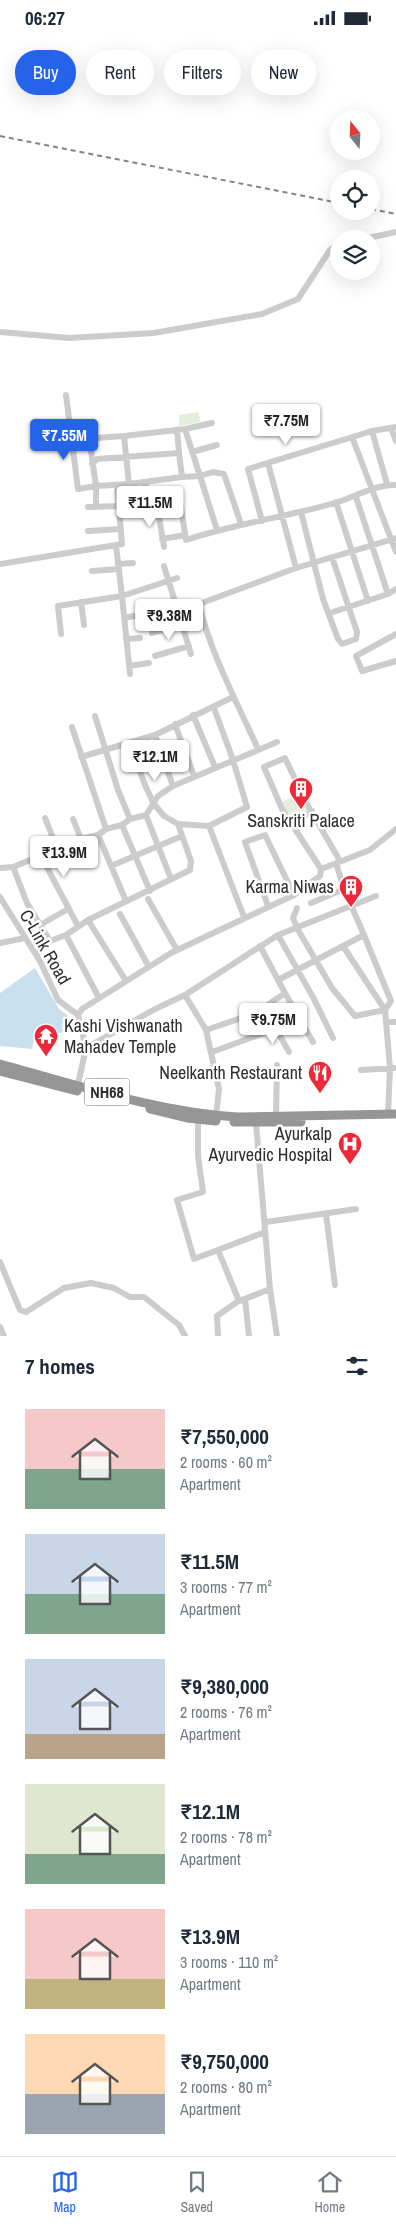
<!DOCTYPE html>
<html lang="en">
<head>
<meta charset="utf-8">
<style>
  :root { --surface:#fff; --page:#f6f6f7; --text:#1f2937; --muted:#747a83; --line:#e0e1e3; --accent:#2563eb }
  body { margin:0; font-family:"Archivo Narrow",sans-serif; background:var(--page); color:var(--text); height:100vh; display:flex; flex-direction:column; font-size:19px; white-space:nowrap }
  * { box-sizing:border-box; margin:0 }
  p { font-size:16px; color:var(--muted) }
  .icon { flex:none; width:28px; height:28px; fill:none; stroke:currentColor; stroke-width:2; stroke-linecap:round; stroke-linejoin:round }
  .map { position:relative; height:1301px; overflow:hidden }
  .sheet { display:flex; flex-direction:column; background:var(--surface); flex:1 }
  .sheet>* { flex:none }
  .banner { position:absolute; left:15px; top:15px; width:366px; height:45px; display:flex; gap:10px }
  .needle { width:32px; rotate:342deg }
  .controls { position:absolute; left:330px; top:75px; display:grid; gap:10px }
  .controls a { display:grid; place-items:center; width:50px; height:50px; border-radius:50%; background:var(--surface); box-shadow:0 5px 20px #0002; font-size:25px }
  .price { position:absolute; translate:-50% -42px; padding:0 11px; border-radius:5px; background:#fff; color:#222; font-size:16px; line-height:32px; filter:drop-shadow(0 1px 2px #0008) }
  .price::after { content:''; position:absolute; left:50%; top:30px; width:15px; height:11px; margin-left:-8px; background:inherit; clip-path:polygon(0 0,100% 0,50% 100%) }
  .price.on { background:var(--accent); color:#fff }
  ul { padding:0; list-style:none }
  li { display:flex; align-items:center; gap:15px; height:125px; padding:0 25px }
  li span { display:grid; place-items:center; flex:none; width:140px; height:100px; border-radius:0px; color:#555 }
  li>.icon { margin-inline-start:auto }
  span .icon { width:60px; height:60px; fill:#fffc; stroke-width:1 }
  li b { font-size:21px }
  h2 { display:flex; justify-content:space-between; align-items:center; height:60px; padding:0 25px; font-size:21px }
  .pill { padding:0 18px; border-radius:22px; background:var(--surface); box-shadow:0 5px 20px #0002; font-size:18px; line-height:45px }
  .pill.on { background:var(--accent); color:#fff }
  .status { display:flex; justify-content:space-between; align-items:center; height:35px; padding:0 25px; background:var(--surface); direction:ltr }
  .status svg { height:14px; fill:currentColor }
  .tab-bar { display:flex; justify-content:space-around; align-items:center; height:70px; border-top:1px solid var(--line); background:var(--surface); font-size:14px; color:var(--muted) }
  .tab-bar a { display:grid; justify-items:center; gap:2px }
  .tab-bar .on { color:var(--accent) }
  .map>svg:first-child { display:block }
  .green { fill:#e5eddc }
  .water { fill:#c8dfee }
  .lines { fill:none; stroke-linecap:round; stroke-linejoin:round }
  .minor { stroke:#ccc; stroke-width:6 }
  .highway { stroke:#969696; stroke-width:9 }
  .rail { stroke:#848484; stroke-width:2; stroke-dasharray:5 4; stroke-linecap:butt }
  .labels { text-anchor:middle; stroke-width:5; stroke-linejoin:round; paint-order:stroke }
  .shield { fill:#fff; stroke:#6d6d6d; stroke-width:1 }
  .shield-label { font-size:16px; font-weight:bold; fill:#2f2f2f }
  .poi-label { font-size:18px; fill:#2f2f2f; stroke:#fff; text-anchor:end }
  .street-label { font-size:18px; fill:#2f2f2f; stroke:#fff }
</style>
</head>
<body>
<div class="status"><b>06:27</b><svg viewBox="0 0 49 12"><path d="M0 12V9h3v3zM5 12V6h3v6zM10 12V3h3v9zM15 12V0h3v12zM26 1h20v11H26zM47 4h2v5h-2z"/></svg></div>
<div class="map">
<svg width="396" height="1301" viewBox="0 0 396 1301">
  <rect width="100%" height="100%" fill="#fff"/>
  <!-- green -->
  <path class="green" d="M199 377 200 387 179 391V380Z
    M298 759 307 775 292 784 282 767Z"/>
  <!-- water -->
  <path class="water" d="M35 933 59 974 67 980 68 996 34 1004 32 1014 0 1011V958Z"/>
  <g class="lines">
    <!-- minor -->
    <path class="minor" d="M364 204 396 197
      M0 297 69 303 154 298 262 279 298 264 330 215 339 209
      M66 360 78 454 96 451 90 409 96 403 124 401
      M391 393 396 406
      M372 396 387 449
      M352 402 396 517
      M192 417 217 410
      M179 418 182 442 200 441 185 394 212 388
      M268 428 296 533
      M92 429 97 424 179 418 177 395
      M145 447 149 471 180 466 186 505C236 488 288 482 338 467 356 461 377 449 396 450
      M129 449 182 442
      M117 450 122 509 116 510 122 561 177 543
      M356 462 388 559
      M336 467 368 566
      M157 469 164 512
      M88 472 119 471
      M96 472V451L129 449 124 401 185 394
      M301 477 323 564 338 604 342 609 356 604 357 597 332 522
      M262 486 248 434 372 396 396 392
      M217 495 200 441 213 437 224 439 241 489
      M88 496 121 494
      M162 504 185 500
      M0 529 116 510
      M118 529 133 528
      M164 531 191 619
      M92 536 119 534
      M81 567 84 590
      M147 575 175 567
      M330 578 388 559 396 554
      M124 583 134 581
      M152 598 182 589
      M61 599 58 571 122 561 130 639
      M396 599 356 621 362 636 396 626
      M126 604 140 603
      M155 621 189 611
      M129 631 149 628
      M193 680 215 732
      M95 681 118 755 130 784
      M175 689 194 741
      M72 692 106 794
      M155 700 173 751
      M130 709 145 750 154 769 164 781 178 789 209 791 247 772 233 725 214 673
      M258 714C237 667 211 620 199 569L296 533 396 503
      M81 722 155 700 233 662
      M146 780 171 844
      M45 783 57 813
      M73 784 81 804
      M292 789 312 776
      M122 790 150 856
      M209 791 244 882
      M98 800 126 866
      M41 821 78 891
      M111 831 182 801
      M13 832 27 868 50 906
      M0 833 13 832 81 804 98 800 106 794 122 790 130 784 146 780 158 761 173 751 277 707
      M321 834 282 774 264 732 285 723 307 769 340 826
      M0 862 41 928 58 965 78 980 86 1013 77 1054
      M148 864 177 915
      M311 868 344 854
      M268 871 245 807 265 800 294 860
      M297 873 293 883 297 893 332 953 355 981 385 975 390 1033 388 1079
      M120 879 149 932
      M88 885 126 946
      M40 890 68 874
      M66 900 99 963
      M278 900 314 964 333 1003
      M0 908 25 903
      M260 911 278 945 364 900 344 854 336 828
      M343 911 385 975 391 966 364 900
      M36 920 50 906 66 900 88 885 190 835 191 826 178 789
      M278 945 285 958
      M185 960 206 995
      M78 980 82 974 171 918 294 860 320 841 321 834 370 815 396 794
      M298 981 313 1007
      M387 987H396
      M275 992 289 1017
      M86 1013 155 974 185 960 278 900 376 861
      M212 1017 264 998 298 981 285 958 256 978
      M361 1035 396 1033
      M216 1081 219 1054 206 995 256 978 264 998
      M276 1082 277 1030
      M198 1084V1121L203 1157 177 1165 194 1224 265 1197
      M256 1088 270 1254 277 1301
      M326 1179 335 1250
      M266 1187 356 1174
      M218 1215 239 1266
      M0 1227 20 1275 26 1277 64 1253 91 1248 114 1253 130 1262H144L179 1290 185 1301
      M245 1264 249 1301
      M0 1292 4 1301
      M218 1301 217 1281 237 1267 270 1254"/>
    <!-- highway -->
    <path class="highway" d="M0 1029C78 1050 157 1077 238 1082L396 1079
      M0 1036 77 1056
      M150 1074 187 1083 216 1086
      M234 1087H301"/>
    <!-- rail -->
    <path class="rail" d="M0 101 339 168
      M371 174 396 179"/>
  </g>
  <!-- icons -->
  <defs>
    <symbol id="building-pin" viewBox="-11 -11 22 30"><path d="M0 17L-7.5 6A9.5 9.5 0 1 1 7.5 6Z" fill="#ee2937" stroke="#fff"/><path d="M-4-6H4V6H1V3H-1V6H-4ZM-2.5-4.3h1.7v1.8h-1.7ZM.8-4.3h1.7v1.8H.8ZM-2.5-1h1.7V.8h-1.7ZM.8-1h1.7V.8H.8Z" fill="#fff"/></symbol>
    <symbol id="temple-pin" viewBox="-11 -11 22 30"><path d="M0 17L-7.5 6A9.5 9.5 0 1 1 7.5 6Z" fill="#ee2937" stroke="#fff"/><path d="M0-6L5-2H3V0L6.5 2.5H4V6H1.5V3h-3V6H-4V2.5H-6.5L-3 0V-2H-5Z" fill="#fff"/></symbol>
    <symbol id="restaurant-pin" viewBox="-11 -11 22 30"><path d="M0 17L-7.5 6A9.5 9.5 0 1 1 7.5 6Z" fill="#ee2937" stroke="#fff"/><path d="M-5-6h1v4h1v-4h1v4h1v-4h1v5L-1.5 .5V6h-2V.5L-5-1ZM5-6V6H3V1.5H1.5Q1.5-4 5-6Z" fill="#fff"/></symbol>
    <symbol id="hospital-pin" viewBox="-11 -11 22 30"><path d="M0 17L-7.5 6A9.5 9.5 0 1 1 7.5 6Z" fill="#ee2937" stroke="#fff"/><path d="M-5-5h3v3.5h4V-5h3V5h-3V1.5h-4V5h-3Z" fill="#fff"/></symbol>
  </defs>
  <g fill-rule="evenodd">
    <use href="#building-pin" x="287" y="740" width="28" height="38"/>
    <use href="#building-pin" x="337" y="838" width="28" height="38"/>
    <use href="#temple-pin" x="32" y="987" width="28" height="38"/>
    <use href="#restaurant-pin" x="306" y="1024" width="28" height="38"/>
    <use href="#hospital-pin" x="336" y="1095" width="28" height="38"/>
  </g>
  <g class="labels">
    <!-- shield labels -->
    <rect class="shield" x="84.5" y="1043.5" width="45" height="27" rx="4"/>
    <g class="shield-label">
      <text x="107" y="1063">NH68</text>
    </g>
    <!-- poi labels -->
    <g class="poi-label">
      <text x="301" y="792" text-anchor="middle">Sanskriti Palace</text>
      <text x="334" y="858">Karma Niwas</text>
      <text x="64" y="997" text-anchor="start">Kashi Vishwanath<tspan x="64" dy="21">Mahadev Temple</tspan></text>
      <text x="302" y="1044">Neelkanth Restaurant</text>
      <text x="332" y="1105">Ayurkalp<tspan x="332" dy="21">Ayurvedic Hospital</tspan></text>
    </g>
    <!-- street labels -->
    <g class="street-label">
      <text transform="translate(45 912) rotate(60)" y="6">C-Link Road</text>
    </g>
  </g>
</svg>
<div class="controls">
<a><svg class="needle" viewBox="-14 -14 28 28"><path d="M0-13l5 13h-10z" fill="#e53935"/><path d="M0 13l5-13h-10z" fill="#747a83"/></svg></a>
<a><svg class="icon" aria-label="locate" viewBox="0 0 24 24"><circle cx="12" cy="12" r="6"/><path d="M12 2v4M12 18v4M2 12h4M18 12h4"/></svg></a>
<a><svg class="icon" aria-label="layers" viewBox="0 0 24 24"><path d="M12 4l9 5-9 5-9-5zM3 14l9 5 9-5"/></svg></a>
</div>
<b class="price" style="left:286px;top:411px">₹7.75M</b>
<b class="price on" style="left:64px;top:426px">₹7.55M</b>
<b class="price" style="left:150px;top:493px">₹11.5M</b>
<b class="price" style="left:169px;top:606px">₹9.38M</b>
<b class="price" style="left:155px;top:747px">₹12.1M</b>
<b class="price" style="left:64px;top:843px">₹13.9M</b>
<b class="price" style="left:273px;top:1010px">₹9.75M</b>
<div class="banner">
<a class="pill on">Buy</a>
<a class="pill">Rent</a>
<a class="pill">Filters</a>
<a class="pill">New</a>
</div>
</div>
<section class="sheet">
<h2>7 homes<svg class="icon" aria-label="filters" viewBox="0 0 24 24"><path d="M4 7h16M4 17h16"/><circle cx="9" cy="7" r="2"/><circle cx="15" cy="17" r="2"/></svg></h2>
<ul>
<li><span style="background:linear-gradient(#f6c9c9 60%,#7fa58c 0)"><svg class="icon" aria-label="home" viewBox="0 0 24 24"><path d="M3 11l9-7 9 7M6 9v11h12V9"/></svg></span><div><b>₹7,550,000</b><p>2 rooms · 60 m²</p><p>Apartment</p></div></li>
<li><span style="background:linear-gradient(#c9d6e8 60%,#7fa58c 0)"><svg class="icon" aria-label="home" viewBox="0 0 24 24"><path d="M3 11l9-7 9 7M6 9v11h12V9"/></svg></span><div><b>₹11.5M</b><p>3 rooms · 77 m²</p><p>Apartment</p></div></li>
<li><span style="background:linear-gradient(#c9d6e8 75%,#b9a48a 0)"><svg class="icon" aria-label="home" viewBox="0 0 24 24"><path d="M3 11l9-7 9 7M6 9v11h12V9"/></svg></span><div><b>₹9,380,000</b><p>2 rooms · 76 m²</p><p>Apartment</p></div></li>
<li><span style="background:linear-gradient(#dfe7d0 70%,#7fa58c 0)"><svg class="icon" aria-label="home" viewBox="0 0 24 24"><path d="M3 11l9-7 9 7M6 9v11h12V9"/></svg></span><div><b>₹12.1M</b><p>2 rooms · 78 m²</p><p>Apartment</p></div></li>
<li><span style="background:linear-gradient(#f6c9c9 70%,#c2b280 0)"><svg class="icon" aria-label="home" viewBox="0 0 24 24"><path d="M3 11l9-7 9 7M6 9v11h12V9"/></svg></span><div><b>₹13.9M</b><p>3 rooms · 110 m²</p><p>Apartment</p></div></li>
<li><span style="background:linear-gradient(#ffd9b3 60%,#9aa5b1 0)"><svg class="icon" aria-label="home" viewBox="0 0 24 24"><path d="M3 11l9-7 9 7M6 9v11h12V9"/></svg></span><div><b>₹9,750,000</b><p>2 rooms · 80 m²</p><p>Apartment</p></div></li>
</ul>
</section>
<nav class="tab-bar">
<a class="on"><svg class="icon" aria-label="map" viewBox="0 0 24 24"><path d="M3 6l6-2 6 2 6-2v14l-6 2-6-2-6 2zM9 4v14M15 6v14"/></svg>Map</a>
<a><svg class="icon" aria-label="saved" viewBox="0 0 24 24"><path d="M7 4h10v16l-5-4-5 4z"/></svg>Saved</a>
<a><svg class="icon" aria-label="home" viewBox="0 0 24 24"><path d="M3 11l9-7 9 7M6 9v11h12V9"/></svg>Home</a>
</nav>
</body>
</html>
